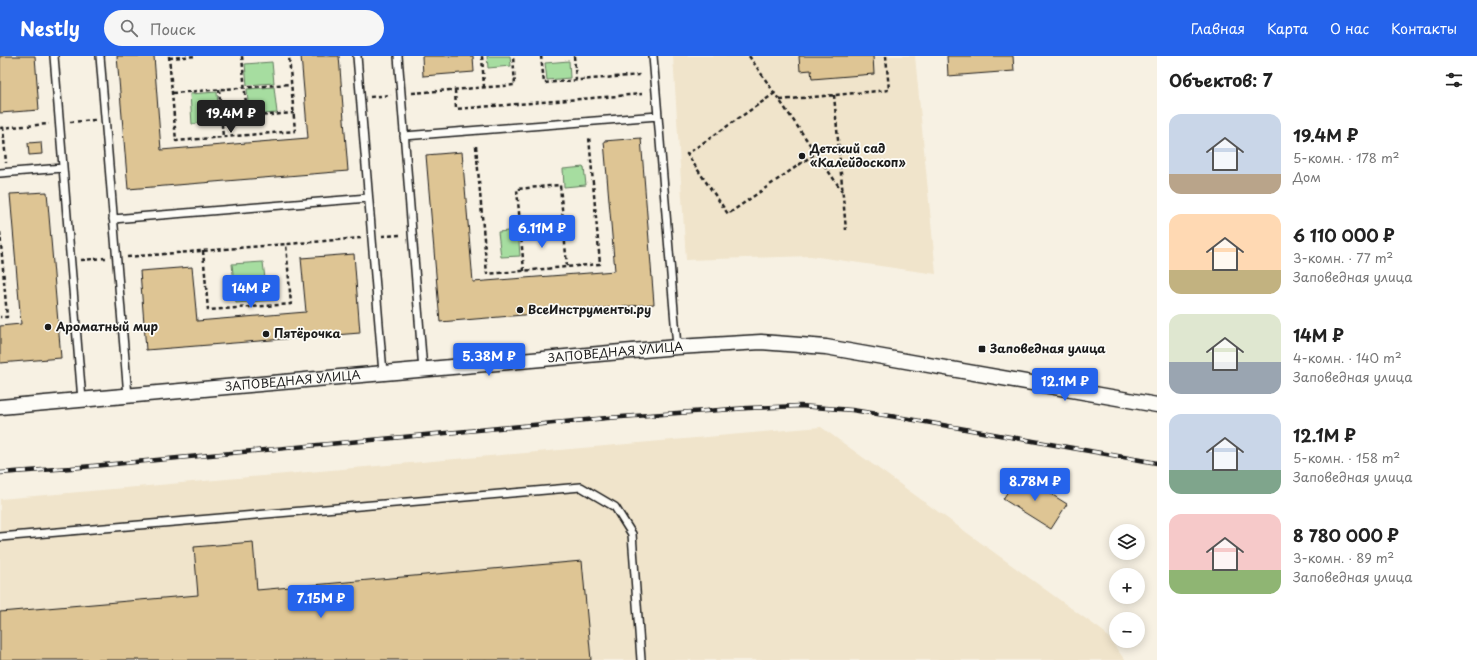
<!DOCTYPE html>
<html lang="ru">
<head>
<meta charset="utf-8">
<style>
  :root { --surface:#fff; --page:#f6f6f6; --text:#222; --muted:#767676; --accent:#2563eb }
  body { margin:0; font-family:"Playpen Sans",sans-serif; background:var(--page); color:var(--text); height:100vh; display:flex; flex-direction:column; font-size:15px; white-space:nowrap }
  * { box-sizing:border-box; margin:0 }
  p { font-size:13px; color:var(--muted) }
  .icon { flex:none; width:22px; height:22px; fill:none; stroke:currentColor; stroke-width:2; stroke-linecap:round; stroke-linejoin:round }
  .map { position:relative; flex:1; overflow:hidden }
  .details { display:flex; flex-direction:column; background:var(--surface); width:320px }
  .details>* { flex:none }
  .fabs { position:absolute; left:1109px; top:468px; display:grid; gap:8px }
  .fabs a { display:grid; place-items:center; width:36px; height:36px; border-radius:50%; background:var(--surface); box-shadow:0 2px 10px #0003; font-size:20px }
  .price { position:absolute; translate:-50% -34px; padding:0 9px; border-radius:4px; background:var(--accent); color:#fff; font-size:13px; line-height:26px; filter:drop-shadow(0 1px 2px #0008) }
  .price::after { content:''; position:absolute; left:50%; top:24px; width:12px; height:9px; margin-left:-6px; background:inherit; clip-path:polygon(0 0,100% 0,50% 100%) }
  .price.current { background:#222; color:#fff }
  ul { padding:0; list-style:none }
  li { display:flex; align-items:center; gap:12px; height:100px; padding:0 12px }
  li span { display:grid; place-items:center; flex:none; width:112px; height:80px; border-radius:12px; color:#555 }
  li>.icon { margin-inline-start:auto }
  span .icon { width:48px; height:48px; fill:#fffc; stroke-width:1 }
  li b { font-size:17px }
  h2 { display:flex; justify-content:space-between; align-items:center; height:48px; padding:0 12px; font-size:17px }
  header { display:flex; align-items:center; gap:24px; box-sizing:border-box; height:56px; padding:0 20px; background:var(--accent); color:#fff }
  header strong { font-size:19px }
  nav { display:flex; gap:22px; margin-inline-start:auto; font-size:14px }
  .search { width:280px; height:36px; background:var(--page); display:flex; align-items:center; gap:10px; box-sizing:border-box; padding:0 14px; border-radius:22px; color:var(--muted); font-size:15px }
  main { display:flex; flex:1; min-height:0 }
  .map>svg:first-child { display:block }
  .built { fill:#f0e4cb }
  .green { fill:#a6dda0; stroke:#617c5e }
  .building { fill:#dec594; stroke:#1c1c1c }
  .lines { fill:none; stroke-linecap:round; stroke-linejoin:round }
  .lane-casing { stroke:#1c1c1c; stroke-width:10 }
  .street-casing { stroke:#1c1c1c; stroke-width:17 }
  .path { stroke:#1c1c1c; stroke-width:2.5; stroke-dasharray:4 3; stroke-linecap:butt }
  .lane { stroke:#fdfcf7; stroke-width:7 }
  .street { stroke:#fdfcf7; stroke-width:14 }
  .rail-casing { stroke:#1c1c1c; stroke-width:4.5 }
  .rail { stroke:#fdfcf7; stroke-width:3; stroke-dasharray:9; stroke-linecap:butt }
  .poi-dot { fill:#1c1c1c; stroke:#fdfcf7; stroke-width:1.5 }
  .labels { text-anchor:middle; stroke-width:3.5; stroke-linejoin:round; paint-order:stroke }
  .poi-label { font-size:12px; font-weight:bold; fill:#1c1c1c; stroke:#fdfcf7; text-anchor:start }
  .street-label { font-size:12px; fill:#1c1c1c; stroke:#fdfcf7 }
</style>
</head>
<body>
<header>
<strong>Nestly</strong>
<div class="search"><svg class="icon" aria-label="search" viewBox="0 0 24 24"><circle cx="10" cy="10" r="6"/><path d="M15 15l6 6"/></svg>Поиск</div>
<nav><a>Главная</a><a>Карта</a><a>О нас</a><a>Контакты</a></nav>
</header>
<main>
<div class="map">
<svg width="1157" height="604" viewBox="0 0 1157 604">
  <rect width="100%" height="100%" fill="#f7f1e3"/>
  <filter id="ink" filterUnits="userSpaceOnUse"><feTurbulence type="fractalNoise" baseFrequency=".025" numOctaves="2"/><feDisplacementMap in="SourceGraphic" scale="8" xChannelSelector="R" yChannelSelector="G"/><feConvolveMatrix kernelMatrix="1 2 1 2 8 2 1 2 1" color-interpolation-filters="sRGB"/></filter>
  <g filter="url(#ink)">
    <!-- built -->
    <path class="built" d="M673 0H915L936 218 811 200 686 204Z
      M821 371 1104 576 1125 604H0V443Z"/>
    <!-- green -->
    <path class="green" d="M487 0H510L511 10 488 12Z
      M569 5 570 22 547 24 545 7Z
      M272 6 274 27 247 29 245 8Z
      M274 31 277 57 249 59 247 33Z
      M217 36 219 66 192 68 190 38Z
      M584 111 586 129 564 131 563 113Z
      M518 174 520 200 501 201 498 176Z
      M263 206 265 223H273L274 244 236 247 232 208Z"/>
    <!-- building -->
    <path class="building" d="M0 0H35L39 54 0 57Z
      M117 0H154L161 94 308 82 301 0H339L348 115 128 133Z
      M422 0H473L474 16 423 20Z
      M799 0H873L874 18 812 23 811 14 800 15Z
      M947 0H1013L1014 15 948 20Z
      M641 82 654 248 440 266 426 99 462 96 473 226 615 215 604 85Z
      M41 86 42 98 29 99 28 87Z
      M47 136 61 302 0 307V270L21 268 10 138Z
      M354 198 360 277 146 294 140 215 192 211 197 265 306 256 301 202Z
      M1019 418 1067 448 1051 473 1003 443Z
      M253 486 257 534 582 505 591 604H0V556L198 539 194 491Z"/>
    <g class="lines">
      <defs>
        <path id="lane" d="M54 0 82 344
          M100 0 128 340
          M357 0 383 317
          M398 0 423 314
          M653 0 677 291
          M404 80 658 60
          M0 117 63 112
          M113 163 368 142
          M0 481 581 431 615 451 632 478 641 604"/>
        <g id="street">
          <path id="s1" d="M0 351 677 291 761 286 826 291 1157 349"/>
        </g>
      </defs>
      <!-- lane casing -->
      <use href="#lane" class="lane-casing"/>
      <!-- street casing -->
      <use href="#street" class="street-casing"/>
      <!-- path -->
      <path class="path" d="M169 0 176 85 295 75 289 0
        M242 0 247 61
        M482 0 484 31
        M541 0 544 27 640 19
        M574 0 576 24
        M749 0 842 135
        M169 2 197 0
        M219 33 223 81
        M455 34 456 53 642 38
        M172 37 291 28
        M412 37 515 29 513 0
        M775 37 687 98 728 158 816 97
        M834 39 846 174
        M370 41 391 39
        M780 44 889 34 886 0
        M221 63 294 57
        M70 66 95 64
        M3 71 6 107
        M0 72 49 68
        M476 90 487 218 600 208 589 81
        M0 176 7 261H0
        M520 177 564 174
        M382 180 401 179
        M203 195 208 254 291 248 286 188
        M127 201 361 182
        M81 204 106 202
        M524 215 517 133 560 129 567 211"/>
      <!-- lane -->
      <use href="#lane" class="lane"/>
      <!-- street -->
      <use href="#street" class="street"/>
      <defs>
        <path id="rail" d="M0 417 71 412 607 362 748 352 800 350 852 354 903 362 1157 407"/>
      </defs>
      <!-- rail casing -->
      <use href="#rail" class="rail-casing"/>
      <!-- rail -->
      <use href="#rail" class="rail"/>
    </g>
  </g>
  <!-- markers -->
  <g class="poi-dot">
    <circle cx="802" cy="100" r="4"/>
    <circle cx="520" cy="254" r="4"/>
    <circle cx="48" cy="271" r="4"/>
    <circle cx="266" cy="278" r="4"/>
    <rect x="978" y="289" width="8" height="8" rx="2"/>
  </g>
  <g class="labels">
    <!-- poi labels -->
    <g class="poi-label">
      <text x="810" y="97">Детский сад<tspan x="810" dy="14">«Калейдоскоп»</tspan></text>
      <text x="528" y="258">ВсеИнструменты.ру</text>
      <text x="56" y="275">Ароматный мир</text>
      <text x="274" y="282">Пятёрочка</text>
      <text x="990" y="297">Заповедная улица</text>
    </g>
    <!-- street labels -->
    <g class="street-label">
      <text dy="4" stroke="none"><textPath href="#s1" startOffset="618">ЗАПОВЕДНАЯ УЛИЦА</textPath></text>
      <text dy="4" stroke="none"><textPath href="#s1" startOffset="294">ЗАПОВЕДНАЯ УЛИЦА</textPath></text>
    </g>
  </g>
</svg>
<div class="fabs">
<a><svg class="icon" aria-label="layers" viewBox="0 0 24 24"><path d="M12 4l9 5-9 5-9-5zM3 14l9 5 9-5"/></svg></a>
<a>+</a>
<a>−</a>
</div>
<b class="price current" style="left:231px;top:78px">19.4M ₽</b>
<b class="price" style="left:542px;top:193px">6.11M ₽</b>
<b class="price" style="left:251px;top:253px">14M ₽</b>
<b class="price" style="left:489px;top:321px">5.38M ₽</b>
<b class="price" style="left:1065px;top:346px">12.1M ₽</b>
<b class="price" style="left:1035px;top:446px">8.78M ₽</b>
<b class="price" style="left:321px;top:563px">7.15M ₽</b>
</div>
<section class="details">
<h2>Объектов: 7<svg class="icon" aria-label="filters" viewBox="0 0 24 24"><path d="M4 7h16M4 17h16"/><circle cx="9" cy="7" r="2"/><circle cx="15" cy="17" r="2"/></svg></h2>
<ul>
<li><span style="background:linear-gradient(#c9d6e8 75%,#b9a48a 0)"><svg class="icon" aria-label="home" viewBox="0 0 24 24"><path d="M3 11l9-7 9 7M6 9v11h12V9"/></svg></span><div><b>19.4M ₽</b><p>5-комн. · 178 m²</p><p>Дом</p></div></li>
<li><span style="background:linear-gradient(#ffd9b3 70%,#c2b280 0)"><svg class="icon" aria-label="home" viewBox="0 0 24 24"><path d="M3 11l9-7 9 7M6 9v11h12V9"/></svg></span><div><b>6 110 000 ₽</b><p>3-комн. · 77 m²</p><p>Заповедная улица</p></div></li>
<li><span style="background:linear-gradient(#dfe7d0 60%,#9aa5b1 0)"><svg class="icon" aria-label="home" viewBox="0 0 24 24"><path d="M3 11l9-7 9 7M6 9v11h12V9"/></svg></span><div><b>14M ₽</b><p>4-комн. · 140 m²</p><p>Заповедная улица</p></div></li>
<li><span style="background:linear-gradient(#c9d6e8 70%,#7fa58c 0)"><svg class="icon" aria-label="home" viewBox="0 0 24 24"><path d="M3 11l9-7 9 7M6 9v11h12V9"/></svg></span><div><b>12.1M ₽</b><p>5-комн. · 158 m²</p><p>Заповедная улица</p></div></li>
<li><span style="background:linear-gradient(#f6c9c9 70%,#8fb573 0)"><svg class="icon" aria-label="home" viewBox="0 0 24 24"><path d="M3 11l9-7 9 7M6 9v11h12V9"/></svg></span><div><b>8 780 000 ₽</b><p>3-комн. · 89 m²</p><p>Заповедная улица</p></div></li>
</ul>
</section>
</main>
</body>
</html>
